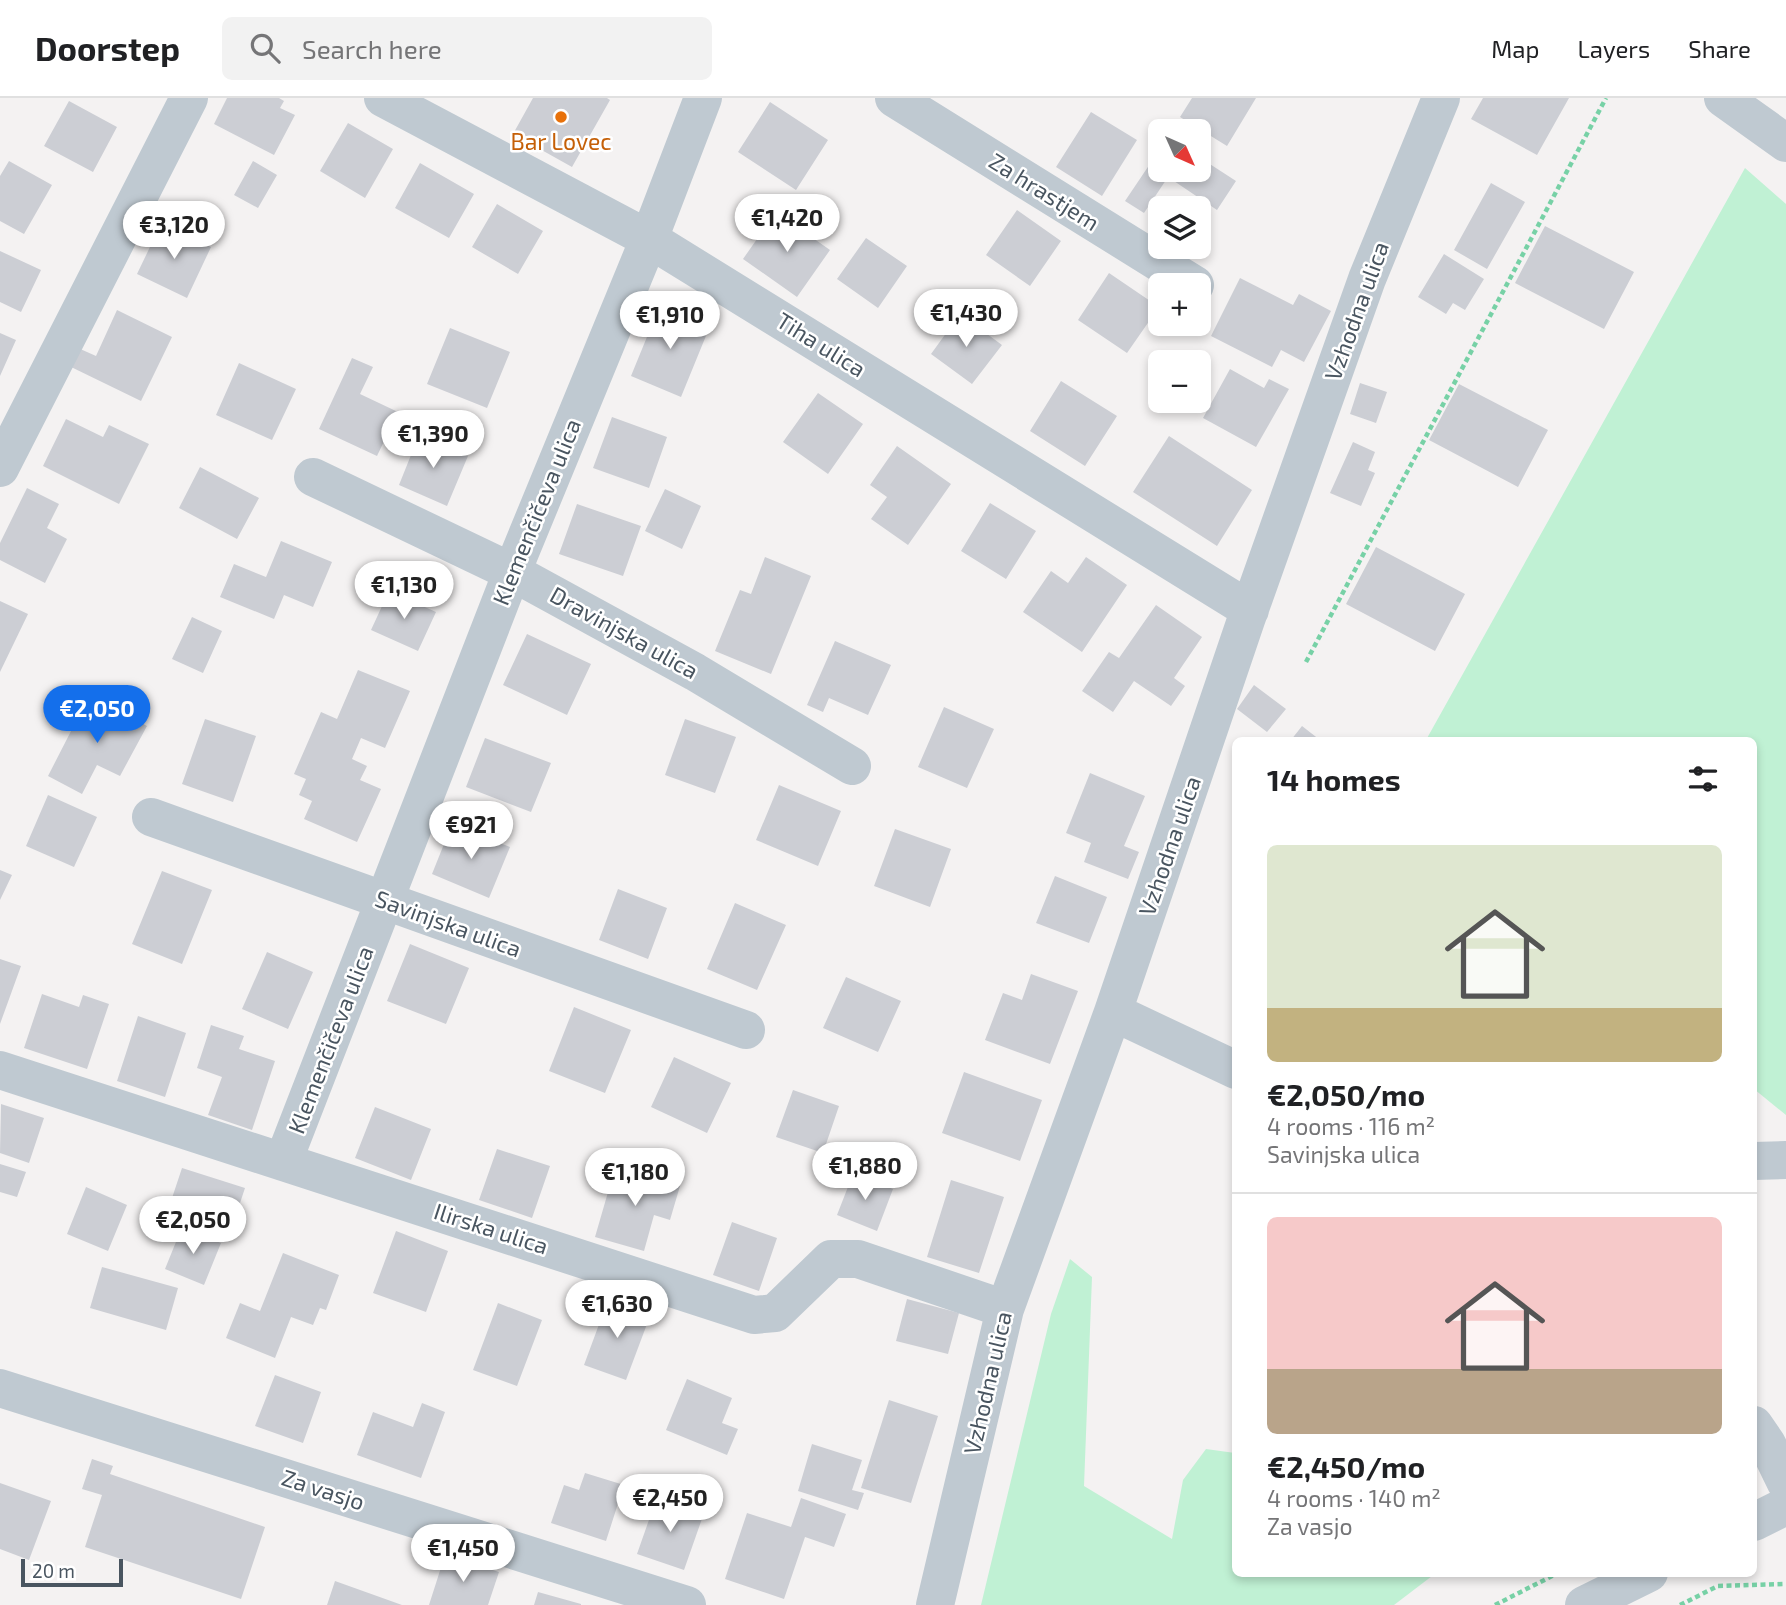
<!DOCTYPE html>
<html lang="en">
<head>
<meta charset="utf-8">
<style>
  :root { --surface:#fff; --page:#f2f2f2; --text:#202124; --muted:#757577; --line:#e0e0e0; --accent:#146feb }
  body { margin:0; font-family:"Exo 2",sans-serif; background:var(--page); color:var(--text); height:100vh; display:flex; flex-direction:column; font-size:26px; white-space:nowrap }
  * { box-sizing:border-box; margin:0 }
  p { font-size:23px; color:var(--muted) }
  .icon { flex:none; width:38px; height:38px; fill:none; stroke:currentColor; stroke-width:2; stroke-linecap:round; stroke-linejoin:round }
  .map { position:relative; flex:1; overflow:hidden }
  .panel { position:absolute; left:1232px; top:639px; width:525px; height:840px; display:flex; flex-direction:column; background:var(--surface); border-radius:10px; box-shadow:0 4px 10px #0003 }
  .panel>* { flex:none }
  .needle { width:46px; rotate:135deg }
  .fabs { position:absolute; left:1148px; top:21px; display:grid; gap:14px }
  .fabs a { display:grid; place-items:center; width:63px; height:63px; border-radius:10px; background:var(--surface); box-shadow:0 4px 10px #0003; font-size:35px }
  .scale { position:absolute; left:21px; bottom:18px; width:102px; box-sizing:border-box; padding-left:7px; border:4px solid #495560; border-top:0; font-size:19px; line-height:24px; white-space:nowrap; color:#495560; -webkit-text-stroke:5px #fff; paint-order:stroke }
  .price { position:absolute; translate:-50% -60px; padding:0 16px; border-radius:24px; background:#fff; color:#222; font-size:23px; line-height:46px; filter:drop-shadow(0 2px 4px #0008) }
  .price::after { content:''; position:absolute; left:50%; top:42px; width:21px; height:16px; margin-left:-10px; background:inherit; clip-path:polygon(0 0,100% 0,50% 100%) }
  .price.on { background:var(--accent); color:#fff }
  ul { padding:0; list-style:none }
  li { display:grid; align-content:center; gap:14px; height:371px; padding:0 35px }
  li+li { border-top:2px solid var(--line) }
  li span { display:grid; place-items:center; height:217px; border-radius:10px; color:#555 }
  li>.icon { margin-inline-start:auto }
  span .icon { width:126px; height:126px; fill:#fffc; stroke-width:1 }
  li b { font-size:30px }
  h2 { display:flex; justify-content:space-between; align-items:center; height:84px; padding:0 35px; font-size:30px }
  header { display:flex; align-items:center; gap:42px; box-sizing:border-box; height:98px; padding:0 35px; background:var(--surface); border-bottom:2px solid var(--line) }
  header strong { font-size:33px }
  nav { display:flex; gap:38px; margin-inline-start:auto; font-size:24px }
  .search { width:490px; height:63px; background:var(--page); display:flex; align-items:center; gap:18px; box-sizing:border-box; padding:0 24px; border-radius:10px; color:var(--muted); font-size:26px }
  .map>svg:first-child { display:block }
  .green { fill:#c0f1d4 }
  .building { fill:#ccced4 }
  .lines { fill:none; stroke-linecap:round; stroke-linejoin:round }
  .path { stroke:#77d1a6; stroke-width:4.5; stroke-dasharray:5 3.5; stroke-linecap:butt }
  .minor { stroke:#bfc9d1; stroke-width:38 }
  .food-dot { fill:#e8710a; stroke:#fff; stroke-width:2.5 }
  .labels { text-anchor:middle; stroke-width:5; stroke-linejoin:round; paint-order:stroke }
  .food-label { font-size:23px; fill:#c56008; stroke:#fff }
  .street-label { font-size:23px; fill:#495560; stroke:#fff }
</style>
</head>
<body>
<header>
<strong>Doorstep</strong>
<div class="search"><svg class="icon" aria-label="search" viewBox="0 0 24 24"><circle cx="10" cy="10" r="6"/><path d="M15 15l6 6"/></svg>Search here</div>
<nav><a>Map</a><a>Layers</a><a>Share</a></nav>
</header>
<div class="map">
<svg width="1786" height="1507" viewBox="0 0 1786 1507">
  <rect width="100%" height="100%" fill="#f4f2f2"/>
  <!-- green -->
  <path class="green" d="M1745 70 1786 106V1017L1754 991V642H1426Z
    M1070 1161 1092 1179 1084 1388 1172 1441 1183 1382 1206 1351 1235 1355 1236 1475H1436L1394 1507H981L1051 1216Z"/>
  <!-- building -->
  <path class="building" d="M227 0H279L284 3 280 10 295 17 274 57 214 26Z
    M533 0H607L610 2 572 69 513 36Z
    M1192 0H1256L1227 48 1180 19Z
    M1483 0H1569L1537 57 1471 21Z
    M69 3 117 29 93 74 44 48Z
    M770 4 828 42 796 92 738 54Z
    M1091 14 1137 42 1102 98 1056 69Z
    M348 25 393 51 365 100 320 73Z
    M1160 51V72H1199V59L1236 83 1217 112 1168 79 1144 115 1125 103Z
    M9 63 52 87 24 136 0 123V78Z
    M253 63 277 77 258 110 234 97Z
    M420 65 474 96 449 140 395 110Z
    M1491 85 1525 104 1487 171 1454 152Z
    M497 106 543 133 518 176 472 149Z
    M1017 112 1061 143 1030 188 986 157Z
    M776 114 830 152 797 199 743 161Z
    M161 126 211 149 187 200 137 176Z
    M1545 128 1634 174 1604 231 1515 185Z
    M866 140 907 168 878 210 837 181Z
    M0 153 41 172 21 214 0 204Z
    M1444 156 1484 181 1465 212 1453 205 1446 216 1418 199Z
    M1109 175 1159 209 1127 255 1078 222Z
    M1240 180 1293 207 1299 196 1331 213 1304 264 1281 252 1272 269 1211 238Z
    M660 207 710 228 681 299 631 278Z
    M117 212 172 239 141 303 69 268 78 250 96 258Z
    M960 216 1002 247 972 286 931 256Z
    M450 230 510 254 487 310 427 286Z
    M0 235 16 242 0 278Z
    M352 260 373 269 360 296 398 314 377 358 319 331Z
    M239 265 296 291 272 342 216 317Z
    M1230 271 1264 290 1269 281 1289 291 1256 349 1203 320Z
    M1061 283 1117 318 1085 368 1030 333Z
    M1360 285 1387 294 1376 325 1350 316Z
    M1459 286 1548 332 1518 389 1429 342Z
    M818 295 863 326 828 376 783 344Z
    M612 319 667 339 649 390 593 370Z
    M66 321 103 339 109 327 149 346 119 406 43 368Z
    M419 337 468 358 447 408 399 387Z
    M1169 338 1252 392 1217 448 1133 394Z
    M1353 344 1375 354 1368 372 1375 375 1361 408 1330 395Z
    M897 348 951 386 908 447 871 421 887 399 870 387Z
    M200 369 259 400 237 441 179 410Z
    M27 390 59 406 47 430 67 441 45 485 0 462V445Z
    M665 391 701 408 682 451 645 433Z
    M990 405 1036 433 1006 481 961 453Z
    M577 406 641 428 623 478 559 456Z
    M281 443 332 464 313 509 284 497 274 521 220 499 234 466 266 479Z
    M1376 449 1465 496 1435 553 1346 506Z
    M765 459 811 478 771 576 715 553 740 492 751 496Z
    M1086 459 1127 487 1082 554 1023 514 1051 473 1068 485Z
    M389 493 436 514 418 553 371 532Z
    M0 503 28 516 0 574Z
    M1156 507 1202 539 1174 580 1185 588 1171 608 1134 583 1113 614 1082 593 1109 554 1119 560Z
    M192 519 222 533 203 575 172 561Z
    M527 536 591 566 567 617 503 587Z
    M835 543 891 567 868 617 829 600 823 614 807 607Z
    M358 572 410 593 385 650 361 640 352 661 367 668 360 682 381 691 357 744 304 721 312 703 299 697 306 681 294 676 321 614 337 621Z
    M1254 587 1286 611 1267 634 1237 611Z
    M89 598 147 628 120 678 97 667 82 696 48 678Z
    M944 609 994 631 967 690 918 669Z
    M205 621 256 638 233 704 182 686Z
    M685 621 736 639 715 695 665 677Z
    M1302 628 1320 642H1291Z
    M485 640 551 665 531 714 466 689Z
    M1090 675 1145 698 1124 748 1139 754 1128 781 1084 764 1091 745 1066 735Z
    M779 687 841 713 818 768 756 742Z
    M48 697 97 719 74 769 26 748Z
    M452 726 510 749 489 800 432 776Z
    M895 731 951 751 930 809 874 788Z
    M0 772 12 777 0 802Z
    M162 773 212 792 182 866 132 846Z
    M1055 778 1107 799 1089 845 1036 825Z
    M618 791 667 810 648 861 599 842Z
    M735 805 786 827 757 892 707 871Z
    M410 846 469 870 446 926 387 903Z
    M267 854 313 874 288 931 242 911Z
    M0 861 21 868 0 926Z
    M1031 876 1078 893 1050 966 985 942 1003 895 1022 902Z
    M846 879 901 903 878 954 823 930Z
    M42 896 79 909 83 897 109 906 87 971 24 950Z
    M574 909 631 932 605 995 549 973Z
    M138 918 186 935 165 999 117 983Z
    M211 927 244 938 239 951 275 963 252 1032 208 1017 222 979 197 970Z
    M674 959 731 985 707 1035 651 1009Z
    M964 974 1042 1002 1020 1063 942 1035Z
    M793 992 839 1008 823 1055 776 1039Z
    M1 1006 44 1020 29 1065 0 1055Z
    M375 1009 431 1031 411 1082 355 1060Z
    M497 1051 550 1068 532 1120 479 1102Z
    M0 1066 26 1074 17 1099 0 1094Z
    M182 1070 245 1090 230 1135 167 1115Z
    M615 1070 680 1088 670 1122 654 1117 644 1153 595 1139Z
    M853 1076 893 1091 877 1133 837 1117Z
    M951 1082 1004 1099 979 1175 927 1159Z
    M86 1089 127 1107 108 1153 67 1136Z
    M732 1124 777 1140 759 1193 713 1177Z
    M182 1129 221 1145 204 1187 165 1171Z
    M396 1133 448 1153 426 1214 373 1195Z
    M283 1155 339 1177 326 1212 320 1210 313 1227 291 1219 275 1260 226 1240 240 1205 260 1213Z
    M102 1169 178 1190 166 1232 90 1210Z
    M907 1201 959 1215 948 1256 896 1243Z
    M608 1202 650 1218 626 1282 584 1267Z
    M498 1205 542 1222 517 1288 473 1272Z
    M275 1277 321 1294 303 1345 255 1328Z
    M687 1281 732 1300 722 1325 738 1331 727 1357 666 1332Z
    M889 1302 938 1318 911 1405 861 1390Z
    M422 1305 445 1314 421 1380 357 1357 373 1314 413 1329Z
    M812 1346 862 1362 852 1392 864 1395 858 1412 798 1393Z
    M92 1361 113 1368 110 1376 265 1429 241 1501 85 1449 102 1397 82 1391Z
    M585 1375 624 1387 606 1443 551 1425 564 1387 579 1392Z
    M0 1385 51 1403 29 1462 0 1451Z
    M657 1399 704 1415 684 1472 637 1456Z
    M801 1400 846 1416 834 1449 805 1439 784 1501 725 1481 747 1415 791 1429Z
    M445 1457 499 1474 488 1507H429Z
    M335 1483 402 1507H327Z
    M538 1494 581 1506V1507H534Z"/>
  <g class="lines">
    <!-- path -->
    <path class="path" d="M1306 564 1606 0
      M1495 1507 1558 1475
      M1680 1507 1718 1488 1783 1486"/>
    <!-- minor -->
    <path class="minor" d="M383 0 649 141 1250 512
      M894 0 1195 187
      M1723 0 1786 45
      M0 370 189 0
      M313 379 512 474 695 574 852 668
      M151 719 746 932
      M1113 914 1236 972
      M0 972 754 1217 775 1215 831 1161H858L1005 1211
      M1754 1063 1786 1062
      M283 1064 512 474 649 141 703 0
      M0 1290 687 1507
      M1754 1327 1767 1346 1786 1385
      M1754 1424 1786 1408
      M935 1507 1005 1211 1113 914 1246 522 1367 181 1441 0
      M1584 1507 1649 1475"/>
  </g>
  <!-- markers -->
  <circle class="food-dot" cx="561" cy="19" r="7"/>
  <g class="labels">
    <!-- food labels -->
    <g class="food-label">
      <text x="561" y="52">Bar Lovec</text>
    </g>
    <!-- street labels -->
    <g class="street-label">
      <text transform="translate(1044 94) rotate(32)" y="8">Za hrastjem</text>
      <text transform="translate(1357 213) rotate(-70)" y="8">Vzhodna ulica</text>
      <text transform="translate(821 247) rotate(32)" y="8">Tiha ulica</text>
      <text transform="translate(537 414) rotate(-68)" y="8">Klemenčičeva ulica</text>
      <text transform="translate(624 535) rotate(29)" y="8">Dravinjska ulica</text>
      <text transform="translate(1170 748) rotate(-71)" y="8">Vzhodna ulica</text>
      <text transform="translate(448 826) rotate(20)" y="8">Savinjska ulica</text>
      <text transform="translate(331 942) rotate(-69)" y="8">Klemenčičeva ulica</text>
      <text transform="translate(491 1131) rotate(18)" y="8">Ilirska ulica</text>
      <text transform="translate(988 1285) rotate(-77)" y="8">Vzhodna ulica</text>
      <text transform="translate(323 1392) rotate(18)" y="8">Za vasjo</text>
    </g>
  </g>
</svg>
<div class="fabs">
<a><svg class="needle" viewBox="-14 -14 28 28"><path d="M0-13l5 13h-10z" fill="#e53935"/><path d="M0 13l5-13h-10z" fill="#757577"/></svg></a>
<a><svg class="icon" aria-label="layers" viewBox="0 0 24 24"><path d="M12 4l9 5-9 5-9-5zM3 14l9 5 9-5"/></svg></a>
<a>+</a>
<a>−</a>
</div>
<div class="scale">20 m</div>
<b class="price" style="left:787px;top:156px">€1,420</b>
<b class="price" style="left:174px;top:163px">€3,120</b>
<b class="price" style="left:966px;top:251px">€1,430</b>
<b class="price" style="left:670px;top:253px">€1,910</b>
<b class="price" style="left:433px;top:372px">€1,390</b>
<b class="price" style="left:404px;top:523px">€1,130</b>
<b class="price on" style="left:97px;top:647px">€2,050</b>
<b class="price" style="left:471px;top:763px">€921</b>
<b class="price" style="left:865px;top:1104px">€1,880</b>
<b class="price" style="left:635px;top:1110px">€1,180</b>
<b class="price" style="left:193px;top:1158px">€2,050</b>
<b class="price" style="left:617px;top:1242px">€1,630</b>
<b class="price" style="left:670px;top:1436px">€2,450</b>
<b class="price" style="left:463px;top:1486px">€1,450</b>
<section class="panel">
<h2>14 homes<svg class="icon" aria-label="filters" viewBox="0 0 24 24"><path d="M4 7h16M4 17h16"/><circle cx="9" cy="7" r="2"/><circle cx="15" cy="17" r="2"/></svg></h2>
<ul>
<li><span style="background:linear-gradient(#dfe7d0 75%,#c2b280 0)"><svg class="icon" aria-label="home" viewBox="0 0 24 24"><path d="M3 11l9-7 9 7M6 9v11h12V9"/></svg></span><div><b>€2,050/mo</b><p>4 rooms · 116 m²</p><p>Savinjska ulica</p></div></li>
<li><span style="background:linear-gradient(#f6c9c9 70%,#b9a48a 0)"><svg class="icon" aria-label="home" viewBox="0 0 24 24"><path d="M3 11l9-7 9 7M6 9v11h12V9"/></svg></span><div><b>€2,450/mo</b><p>4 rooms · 140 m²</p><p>Za vasjo</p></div></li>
</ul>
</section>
</div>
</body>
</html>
